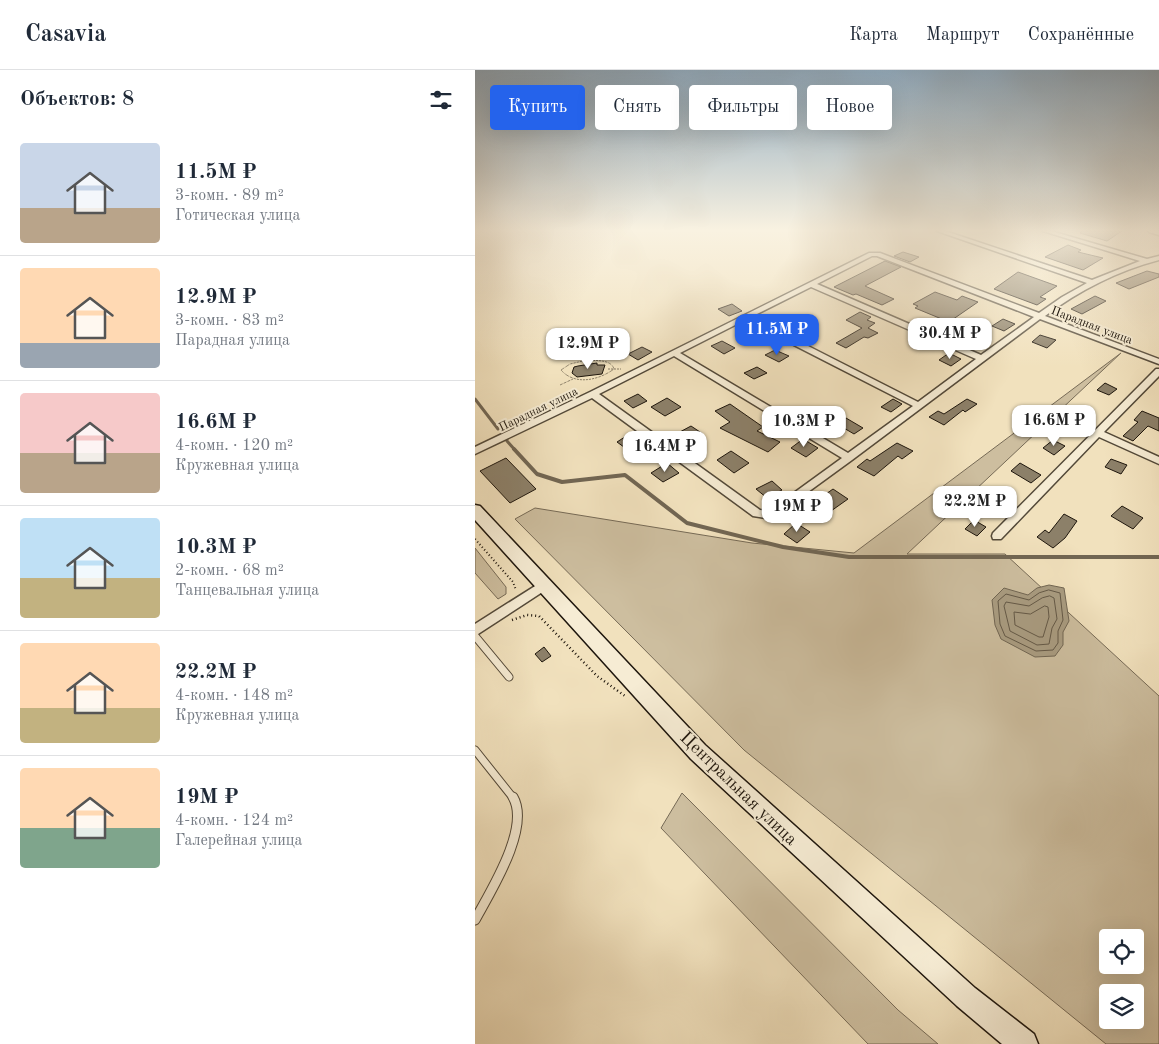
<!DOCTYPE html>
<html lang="ru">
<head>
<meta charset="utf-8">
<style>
  :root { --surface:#fff; --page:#f6f6f7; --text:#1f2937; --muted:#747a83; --line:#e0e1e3; --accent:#2563eb }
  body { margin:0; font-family:"Old Standard TT",serif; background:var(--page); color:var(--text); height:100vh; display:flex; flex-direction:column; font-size:19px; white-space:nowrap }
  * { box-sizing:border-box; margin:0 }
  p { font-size:16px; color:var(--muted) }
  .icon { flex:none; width:28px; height:28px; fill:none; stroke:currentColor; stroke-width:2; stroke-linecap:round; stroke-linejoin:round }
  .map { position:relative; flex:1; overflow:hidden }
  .details { display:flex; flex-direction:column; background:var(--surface); width:475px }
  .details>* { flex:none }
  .banner { position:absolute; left:15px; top:15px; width:475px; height:45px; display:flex; gap:10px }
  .buttons { position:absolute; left:624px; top:859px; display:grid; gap:10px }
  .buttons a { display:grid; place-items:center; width:45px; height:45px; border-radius:5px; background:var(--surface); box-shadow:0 5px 20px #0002; font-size:25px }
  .price { position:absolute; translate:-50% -42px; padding:0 11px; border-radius:10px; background:#fff; color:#222; font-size:16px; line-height:32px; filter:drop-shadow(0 1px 2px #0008) }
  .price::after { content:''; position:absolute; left:50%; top:30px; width:15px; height:11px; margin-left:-8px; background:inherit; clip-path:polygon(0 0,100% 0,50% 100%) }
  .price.active { background:var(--accent); color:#fff }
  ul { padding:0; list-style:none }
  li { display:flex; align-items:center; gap:15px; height:125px; padding:0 20px }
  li+li { border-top:1px solid var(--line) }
  li span { display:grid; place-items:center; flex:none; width:140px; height:100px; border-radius:5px; color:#555 }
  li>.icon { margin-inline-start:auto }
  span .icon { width:60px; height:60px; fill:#fffc; stroke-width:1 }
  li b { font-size:21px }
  h2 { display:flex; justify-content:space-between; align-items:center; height:60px; padding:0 20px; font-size:21px }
  .chip { padding:0 18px; border-radius:5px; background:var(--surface); box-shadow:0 5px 20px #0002; font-size:18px; line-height:45px }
  .chip.active { background:var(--accent); color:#fff }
  header { display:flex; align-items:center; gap:30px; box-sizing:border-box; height:70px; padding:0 25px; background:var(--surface); border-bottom:1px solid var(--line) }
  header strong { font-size:24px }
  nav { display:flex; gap:28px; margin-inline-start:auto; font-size:18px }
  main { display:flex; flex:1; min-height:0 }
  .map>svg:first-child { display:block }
  .green { fill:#cdbe9f; stroke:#766a56; fill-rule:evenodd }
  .water { fill:#a99c81; stroke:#716653 }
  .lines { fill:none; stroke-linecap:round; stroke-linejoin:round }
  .shore { stroke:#645947; stroke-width:1 }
  .stream-far1 { stroke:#716653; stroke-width:3 }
  .stream { stroke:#716653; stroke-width:4 }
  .building { fill:#8c8069; stroke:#1e160d }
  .lane-far1-casing { stroke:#534939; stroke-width:9 }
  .lane-casing { stroke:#534939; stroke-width:11 }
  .street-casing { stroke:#534939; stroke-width:3 }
  .secondary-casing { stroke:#1e160d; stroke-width:3 }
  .path-far2 { stroke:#1e160d; stroke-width:1; stroke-dasharray:0.5 1; stroke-linecap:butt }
  .path-far1 { stroke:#1e160d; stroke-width:2; stroke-dasharray:1 2.5; stroke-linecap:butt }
  .path { stroke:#1e160d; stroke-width:2.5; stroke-dasharray:1 3; stroke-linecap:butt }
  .lane-far1 { stroke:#f6ecd4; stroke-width:7 }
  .lane { stroke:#f6ecd4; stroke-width:9 }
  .street { fill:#f6ecd4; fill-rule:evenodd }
  .secondary { fill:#f6ecd4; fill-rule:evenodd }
  .labels { text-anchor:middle; stroke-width:4; stroke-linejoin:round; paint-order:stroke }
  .far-street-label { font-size:12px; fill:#1e160d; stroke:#f6ecd4 }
  .near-street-label { font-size:18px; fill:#1e160d; stroke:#f6ecd4 }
</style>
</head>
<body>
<header>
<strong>Casavia</strong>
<nav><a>Карта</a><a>Маршрут</a><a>Сохранённые</a></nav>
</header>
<main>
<section class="details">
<h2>Объектов: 8<svg class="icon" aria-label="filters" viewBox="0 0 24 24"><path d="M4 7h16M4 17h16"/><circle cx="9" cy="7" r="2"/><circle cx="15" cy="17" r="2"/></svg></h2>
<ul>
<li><span style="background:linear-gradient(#c9d6e8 65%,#b9a48a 0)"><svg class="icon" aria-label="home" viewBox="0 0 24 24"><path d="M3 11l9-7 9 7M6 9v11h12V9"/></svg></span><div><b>11.5M ₽</b><p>3-комн. · 89 m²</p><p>Готическая улица</p></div></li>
<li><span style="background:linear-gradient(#ffd9b3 75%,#9aa5b1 0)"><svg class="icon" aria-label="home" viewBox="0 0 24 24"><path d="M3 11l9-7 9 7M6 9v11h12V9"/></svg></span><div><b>12.9M ₽</b><p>3-комн. · 83 m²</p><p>Парадная улица</p></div></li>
<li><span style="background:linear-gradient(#f6c9c9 60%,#b9a48a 0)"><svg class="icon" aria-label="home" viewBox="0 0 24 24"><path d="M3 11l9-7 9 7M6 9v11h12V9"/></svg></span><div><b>16.6M ₽</b><p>4-комн. · 120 m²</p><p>Кружевная улица</p></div></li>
<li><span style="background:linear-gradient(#bfe0f5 60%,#c2b280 0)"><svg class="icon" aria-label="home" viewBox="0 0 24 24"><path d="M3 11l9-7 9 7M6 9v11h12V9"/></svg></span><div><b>10.3M ₽</b><p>2-комн. · 68 m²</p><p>Танцевальная улица</p></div></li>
<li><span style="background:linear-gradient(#ffd9b3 65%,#c2b280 0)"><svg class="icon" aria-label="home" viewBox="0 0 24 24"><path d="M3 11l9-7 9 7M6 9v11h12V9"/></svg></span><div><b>22.2M ₽</b><p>4-комн. · 148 m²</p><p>Кружевная улица</p></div></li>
<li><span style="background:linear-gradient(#ffd9b3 60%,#7fa58c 0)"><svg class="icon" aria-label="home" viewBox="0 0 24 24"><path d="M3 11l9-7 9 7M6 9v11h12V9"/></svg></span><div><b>19M ₽</b><p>4-комн. · 124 m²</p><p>Галерейная улица</p></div></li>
</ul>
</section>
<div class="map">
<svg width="684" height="974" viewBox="0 0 684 974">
  <rect width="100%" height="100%" fill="#f1e1bd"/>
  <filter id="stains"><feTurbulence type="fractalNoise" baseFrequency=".004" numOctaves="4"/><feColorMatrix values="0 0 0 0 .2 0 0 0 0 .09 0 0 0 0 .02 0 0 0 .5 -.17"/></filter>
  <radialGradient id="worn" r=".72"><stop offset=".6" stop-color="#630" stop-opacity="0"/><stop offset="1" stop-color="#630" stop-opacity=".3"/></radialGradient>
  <!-- green -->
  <path class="green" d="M646 283 432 484H530L684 626V974H631L269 680 40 449 60 438 277 473 379 483ZM632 868H660V895H632ZM632 922H660V950H632Z
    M0 478 31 517V524L23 529 0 503Z
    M207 723 423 940 463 974H393L186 758Z"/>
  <!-- water -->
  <path class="water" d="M574 515 589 518 594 551 588 562V575L580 586 560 587 526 569 520 555 517 530 529 518 553 525 562 518Z"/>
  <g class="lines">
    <!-- shore -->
    <path class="shore" d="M574 520 585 523 588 550 583 561V573L578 580 561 581 530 566 525 554 523 531 531 524 554 530 564 523Z
      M575 526 579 528 582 549 577 558 574 574 562 575 535 561 529 536 531 532 554 536 567 528Z
      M570 536 573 537 574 547 568 567H564L540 555 539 542 555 544Z"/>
    <!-- stream-far1 -->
    <path class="stream-far1" d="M0 329 23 359
      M32 371 40 380"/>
    <!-- stream -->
    <path class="stream" d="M39 379 62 404 87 412 150 405 212 453 308 477 374 487H684"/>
  </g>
  <!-- building -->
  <path class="building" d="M606 161H647L632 171 605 163Z
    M593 175 606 180 603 182 628 188 608 200 570 187Z
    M428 182 444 187 435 192 419 186Z
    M410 191 426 197 390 216 419 229 407 235 381 224 378 225 359 217Z
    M672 201 684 204V207L654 219 641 213Z
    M543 202 582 216 565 227 571 229 562 235 519 219Z
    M460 222 482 230 487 226 503 232 474 252 440 238 443 236 438 234Z
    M620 226 631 231 607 244 596 239Z
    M257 234 267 241 254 246 243 239Z
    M385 242 396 247 392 250 400 253 393 258 403 263 393 268 389 267 371 278 361 273 387 258 371 250Z
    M528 249 540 254 529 261 517 256Z
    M496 260 512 268 502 273 486 266Z
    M273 263 284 270 273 275 262 268Z
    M565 265 581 270 572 278 557 272Z
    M247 271 260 278 249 284 236 276Z
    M167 277 177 282 163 290 153 284Z
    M300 280 314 286 304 292 290 285Z
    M474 283 486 289 476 296 464 290Z
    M122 293V295H130L127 304 102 307 97 303 99 297 103 296Z
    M282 297 292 303 279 309 269 303Z
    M630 313 642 319 634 325 622 320Z
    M163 324 172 331 158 338 149 331Z
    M192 328 206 337 190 346 176 337Z
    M418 329 427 334 416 342 406 337Z
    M492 329 502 334 490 342 488 340 469 355 454 347 463 341 469 344Z
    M255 334 288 357 282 361 305 372 293 382 245 358 255 352 240 341Z
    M667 341 684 348V361L673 356 658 371 648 366 663 352 659 350Z
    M371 348 388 358 379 364 362 354Z
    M216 356 228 364 216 372 203 363Z
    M156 363 167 371 153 380 142 372Z
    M328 369 343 378 331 387 316 378Z
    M578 370 590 376 579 385 568 378Z
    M422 373 438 381 427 389 423 386 399 406 382 397 392 389 395 391Z
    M256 381 274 393 259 403 242 390Z
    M31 388 61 419 35 433 5 401Z
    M636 389 652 395 646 404 630 397Z
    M192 393 204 403 188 412 176 403Z
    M545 393 566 405 556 413 536 401Z
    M297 411 307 420 292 428 281 419Z
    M358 419 373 429 356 441 341 431Z
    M647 436 668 448 658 459 636 446Z
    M589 444 602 451 590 468 578 478 562 467 570 460 574 463Z
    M499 450 511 457 502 466 490 459Z
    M321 453 335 462 322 473 309 464Z
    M69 577 76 586 67 592 60 584Z"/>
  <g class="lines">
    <defs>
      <path id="lane-far1" d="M0 566 34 607
        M0 680 39 729"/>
      <path id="lane" d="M0 850C15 822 56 758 38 727"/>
      <path id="street" d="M462 161H470L617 210 665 191 568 161H576L672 189 684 186V190C642 201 605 220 570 246L684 289V294L565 249 377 390 296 449 278 446 117 328 0 384V377L115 322 394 183H405L564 243 587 227 612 213ZM397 186H402L559 247 506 285 342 214ZM336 217 501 289 443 332 276 247ZM270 250 438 336 373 383 205 283ZM199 286 367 388 294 441 285 440 124 324Z
        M673 161H684V165L674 162Z
        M681 299H684V306L629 362 684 387V394L624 367 526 469H518L517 466 518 463Z
        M68 511 72 513 74 516 72 519 0 566V554Z"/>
      <path id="secondary" d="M0 435 5 436 230 675 500 918 559 964 563 974H527L482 936 216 689 0 450Z"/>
    </defs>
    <!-- lane-far1 casing -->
    <use href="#lane-far1" class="lane-far1-casing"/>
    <!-- lane casing -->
    <use href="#lane" class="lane-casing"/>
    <!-- street casing -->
    <use href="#street" class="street-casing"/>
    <!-- secondary casing -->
    <use href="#secondary" class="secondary-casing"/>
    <!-- path-far2 -->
    <path class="path-far2" d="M112 290C121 291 136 289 139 299 124 310 100 316 86 300L95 294Z
      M133 299H146
      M85 315 98 309"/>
    <!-- path-far1 -->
    <path class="path-far1" d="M0 469 38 512 41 520"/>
    <!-- path -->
    <path class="path" d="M37 550 52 545 64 546 122 606 150 626"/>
    <!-- lane-far1 -->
    <use href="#lane-far1" class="lane-far1"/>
    <!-- lane -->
    <use href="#lane" class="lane"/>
    <!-- street -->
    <use href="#street" class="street"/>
    <!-- secondary -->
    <use href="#secondary" class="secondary"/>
  </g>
  <!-- sky -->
  <linearGradient id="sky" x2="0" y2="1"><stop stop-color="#8faabf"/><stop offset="0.54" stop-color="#f9f2e1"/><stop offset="1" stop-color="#f9f2e1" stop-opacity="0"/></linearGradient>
  <rect width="684" height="297" fill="url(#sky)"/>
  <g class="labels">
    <!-- far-street labels -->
    <g class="far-street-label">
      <text transform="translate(617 255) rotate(21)" y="4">Парадная улица</text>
      <text transform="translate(63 339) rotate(-26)" y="4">Парадная улица</text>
    </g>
    <!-- near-street labels -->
    <g class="near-street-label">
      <text transform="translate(264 718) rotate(44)" y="6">Центральная улица</text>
    </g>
  </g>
  <rect width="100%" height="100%" filter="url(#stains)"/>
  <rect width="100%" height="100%" fill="url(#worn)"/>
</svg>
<div class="buttons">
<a><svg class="icon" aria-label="locate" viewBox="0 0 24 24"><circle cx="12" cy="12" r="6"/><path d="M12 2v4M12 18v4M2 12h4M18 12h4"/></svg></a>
<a><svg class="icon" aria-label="layers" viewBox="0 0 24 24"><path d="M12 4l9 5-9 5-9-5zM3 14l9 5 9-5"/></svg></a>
</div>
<b class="price active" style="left:302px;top:286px">11.5M ₽</b>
<b class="price" style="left:475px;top:290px">30.4M ₽</b>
<b class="price" style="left:113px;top:300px">12.9M ₽</b>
<b class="price" style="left:579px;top:377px">16.6M ₽</b>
<b class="price" style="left:329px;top:378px">10.3M ₽</b>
<b class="price" style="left:190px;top:403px">16.4M ₽</b>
<b class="price" style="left:500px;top:458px">22.2M ₽</b>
<b class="price" style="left:322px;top:463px">19M ₽</b>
<div class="banner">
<a class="chip active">Купить</a>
<a class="chip">Снять</a>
<a class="chip">Фильтры</a>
<a class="chip">Новое</a>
</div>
</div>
</main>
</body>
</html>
